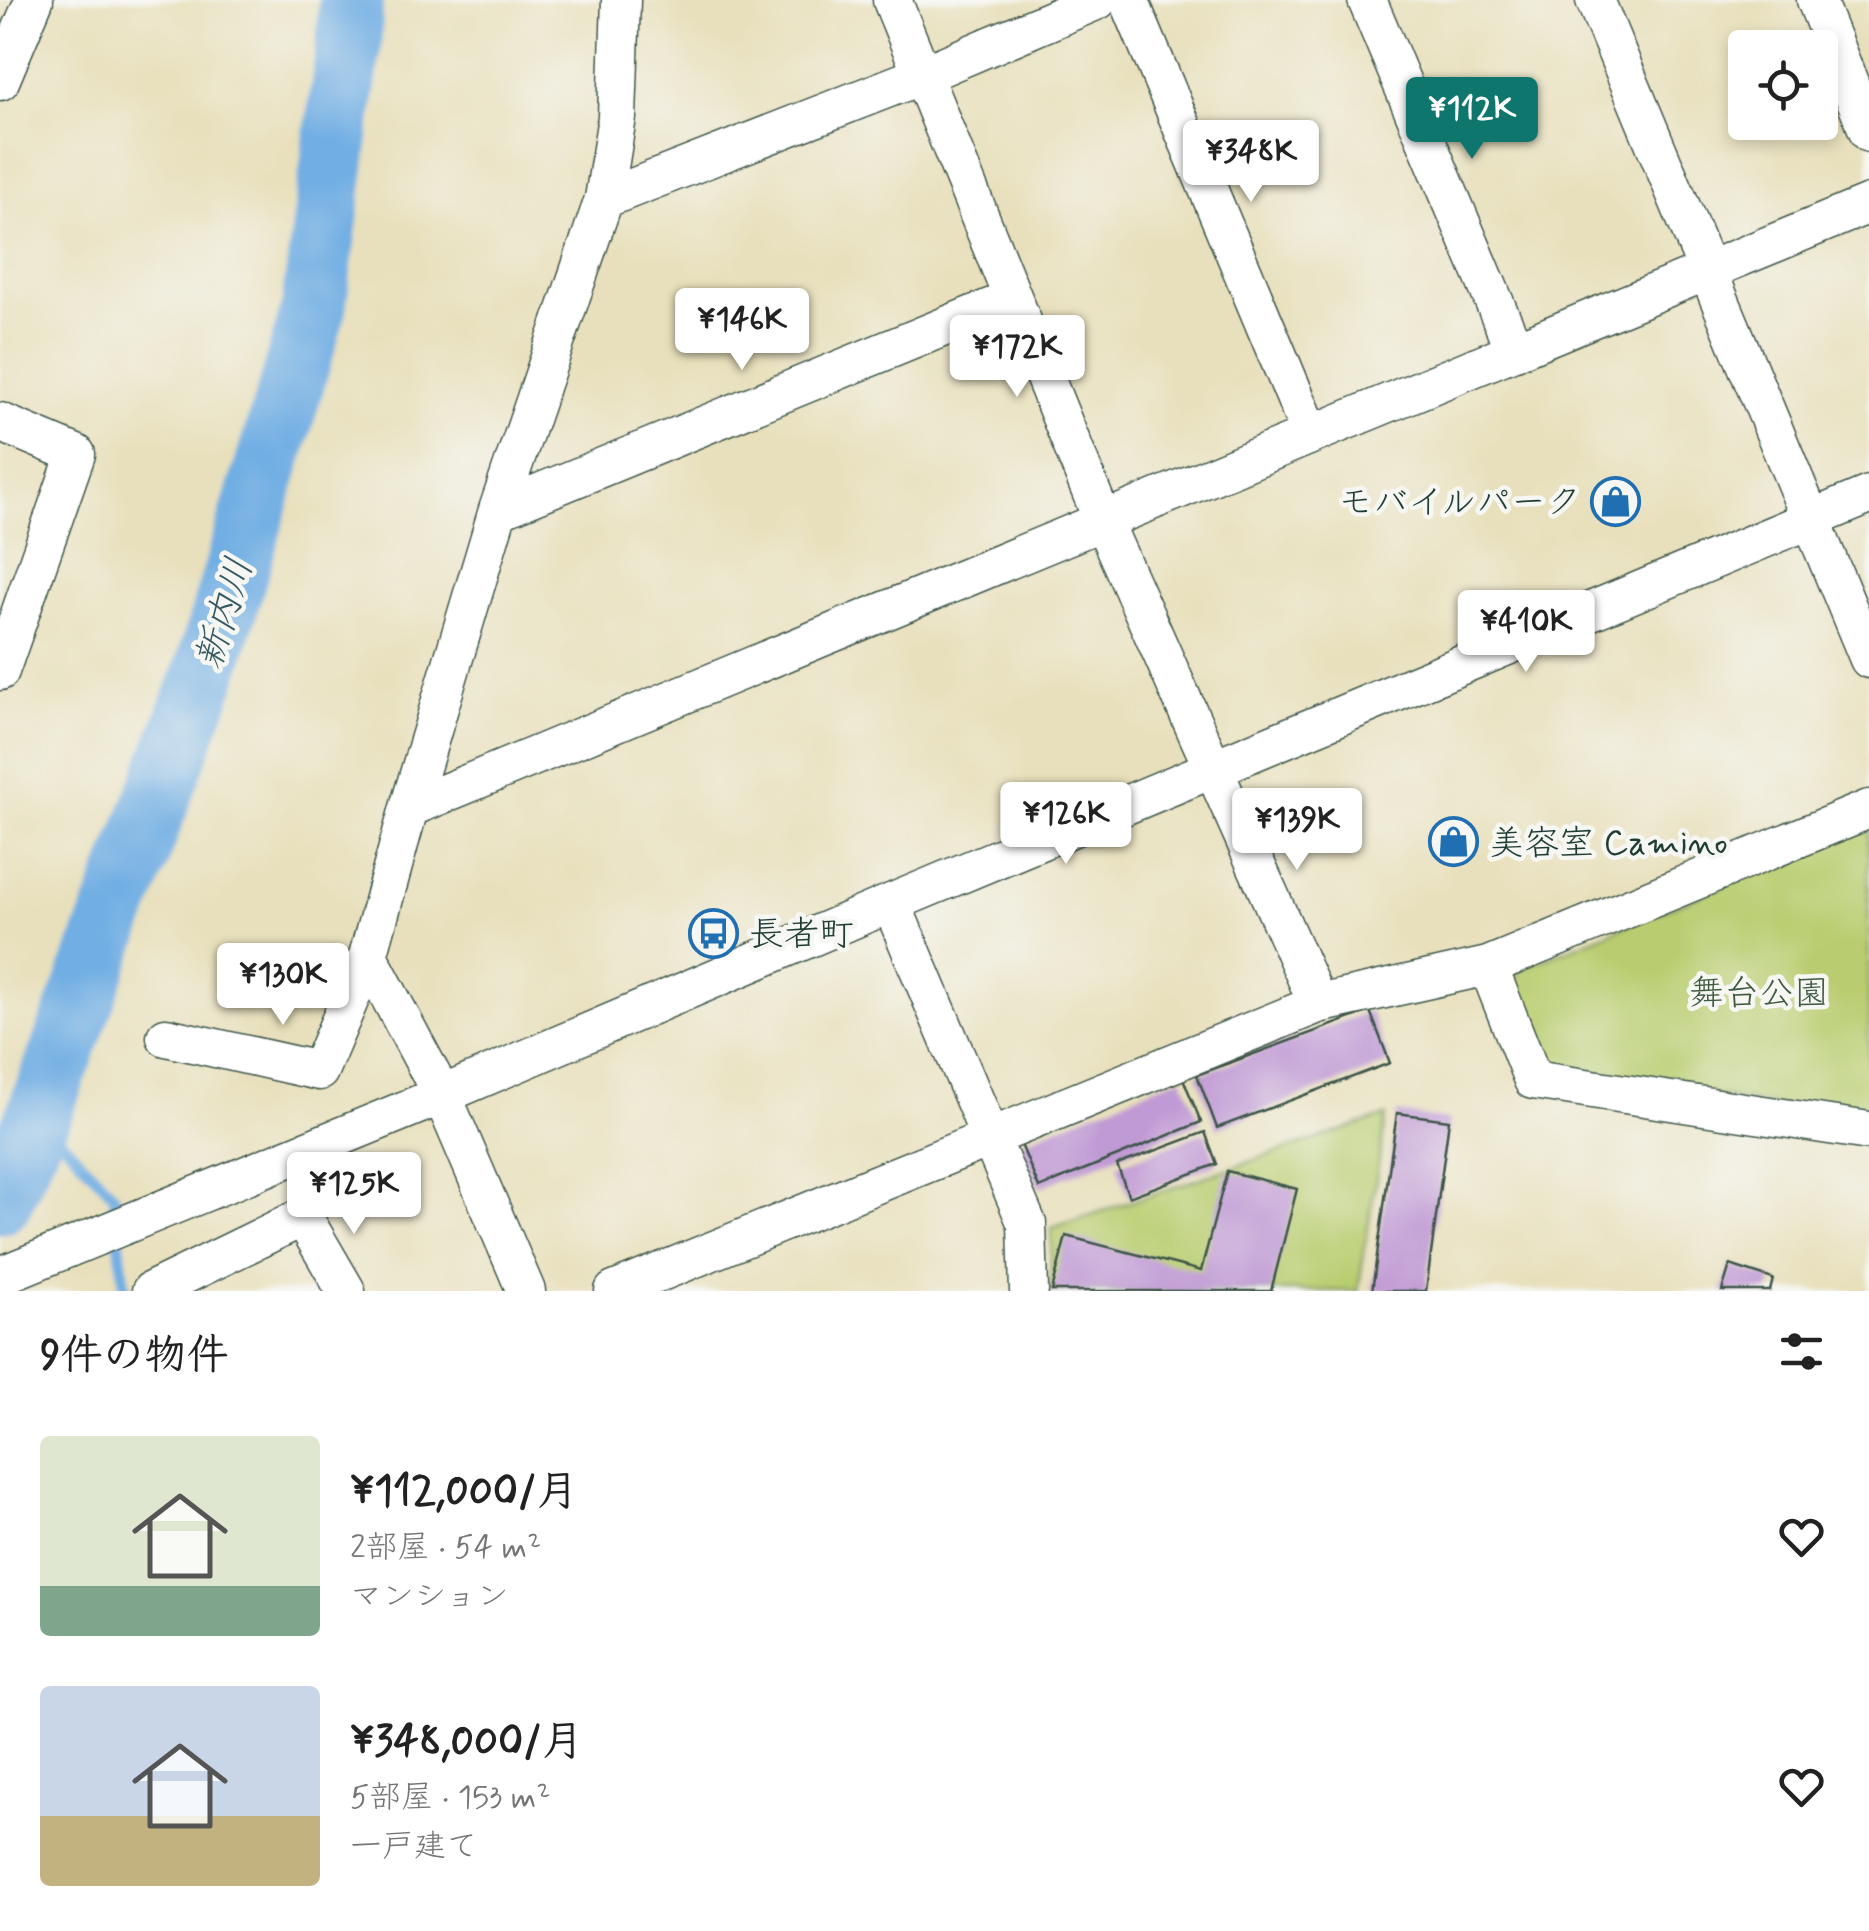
<!DOCTYPE html>
<html lang="ja">
<head>
<meta charset="utf-8">
<style>
  :root { --surface:#fff; --page:#f2f2f2; --text:#222; --muted:#767676; --accent:#0f766e }
  body { margin:0; font-family:Mynerve,"Klee One",sans-serif; background:var(--page); color:var(--text); height:100vh; display:flex; flex-direction:column; font-size:38px; white-space:nowrap }
  * { box-sizing:border-box; margin:0 }
  p { font-size:32px; color:var(--muted) }
  .icon { flex:none; width:55px; height:55px; fill:none; stroke:currentColor; stroke-width:2; stroke-linecap:round; stroke-linejoin:round }
  .map { position:relative; height:1291px; overflow:hidden }
  .drawer { display:flex; flex-direction:column; background:var(--surface); flex:1 }
  .drawer>* { flex:none }
  .controls { position:absolute; left:1728px; top:30px; display:grid; gap:20px }
  .controls a { display:grid; place-items:center; width:110px; height:110px; border-radius:10px; background:var(--surface); box-shadow:0 5px 15px #0003; font-size:50px }
  .price { position:absolute; translate:-50% -85px; padding:0 22px; border-radius:10px; background:#fff; color:#222; font-size:32px; line-height:65px; filter:drop-shadow(0 2px 5px #0008) }
  .price::after { content:''; position:absolute; left:50%; top:60px; width:30px; height:22px; margin-left:-15px; background:inherit; clip-path:polygon(0 0,100% 0,50% 100%) }
  .price.active { background:var(--accent); color:#fff }
  ul { padding:0; list-style:none }
  li { display:flex; align-items:center; gap:30px; height:250px; padding:0 40px }
  li span { display:grid; place-items:center; flex:none; width:280px; height:200px; border-radius:10px; color:#555 }
  li>.icon { margin-inline-start:auto }
  span .icon { width:120px; height:120px; fill:#fffc; stroke-width:1 }
  li b { font-size:42px }
  h2 { display:flex; justify-content:space-between; align-items:center; height:120px; padding:0 40px; font-size:42px }
  .map>svg:first-child { display:block }
  .green { fill:#b9cd70; stroke:#6c8552; stroke-width:2.5 }
  .lines { fill:none; stroke-linecap:round; stroke-linejoin:round }
  .stream { stroke:#71aee3; stroke-width:11 }
  .river { stroke:#71aee3; stroke-width:65 }
  .building { fill:#c09ad4 }
  .minor-casing { stroke:#3d5548; stroke-width:41 }
  .minor { stroke:#fff; stroke-width:38 }
  .labels { text-anchor:middle; stroke-width:9; stroke-linejoin:round; paint-order:stroke }
  .poi-label { font-size:35px; fill:#1f3d34; stroke:#f6f6f2; text-anchor:start }
  .park-label { font-size:35px; fill:#3e5a40; stroke:#f6f6f2 }
  .water-label { font-size:38px; font-style:italic; fill:#345960; stroke:#f6f6f2 }
</style>
</head>
<body>
<div class="map">
<svg width="1869" height="1291" viewBox="0 0 1869 1291">
  <rect width="100%" height="100%" fill="#f6f6f2"/>
  <filter id="ink" filterUnits="userSpaceOnUse"><feTurbulence type="fractalNoise" baseFrequency=".01" numOctaves="2"/><feDisplacementMap in="SourceGraphic" scale="20" xChannelSelector="R" yChannelSelector="G"/><feConvolveMatrix kernelMatrix="1 2 1 2 8 2 1 2 1" color-interpolation-filters="sRGB"/></filter>
  <filter id="wash" filterUnits="userSpaceOnUse"><feTurbulence type="fractalNoise" baseFrequency=".0048" numOctaves="4" result="noise"/><feDisplacementMap in="SourceGraphic" scale="40" xChannelSelector="R" yChannelSelector="G"/><feGaussianBlur stdDeviation="2.25" result="paint"/><feColorMatrix in="noise" values="0 0 0 0 0 0 0 0 0 0 0 0 0 0 0 0 0 1.4 0 .05"/><feComposite in="paint" operator="in"/></filter>
  <g filter="url(#wash)">
    <rect width="100%" height="100%" fill="#e8e0bc"/>
    <!-- green -->
    <path class="green" d="M1869 827V1120L1548 1069 1513 984 1522 968Z
      M1386 1116 1358 1291H1050L1052 1228Z"/>
    <g class="lines">
      <!-- stream -->
      <path class="stream" d="M38 1116 114 1195 125 1291"/>
      <!-- river -->
      <path class="river" d="M0 1201 38 1116 205 675 313 312 349 43 351 0"/>
    </g>
    <g id="blocks">
      <!-- building -->
      <path class="building" d="M1370 1011 1390 1063 1217 1128 1197 1075Z
        M1182 1076 1201 1122 1039 1188 1020 1142Z
        M1397 1113 1449 1120 1426 1291H1372Z
        M1205 1132 1217 1164 1129 1197 1117 1165Z
        M1227 1171 1297 1189 1271 1291H1052L1066 1236 1201 1271Z
        M1730 1265 1773 1279 1770 1291H1722Z"/>
    </g>
  </g>
  <g filter="url(#ink)">
    <use href="#blocks" fill-opacity="0" stroke="#3d5548" stroke-width="2.5"/>
    <g class="lines">
      <defs>
        <path id="minor" d="M892 0 1103 521 1318 1004
          M1129 0 1311 435
          M1367 0 1515 351
          M1595 0 1869 659
          M1816 0 1869 133
          M0 81 34 0
          M604 199 922 75 1098 0
          M0 422 76 454 0 671
          M498 510 1012 299
          M409 808 1869 204
          M891 903 1027 1224 1029 1291
          M1488 966 1533 1080 1869 1131
          M166 1037 319 1071 368 956
          M0 1276 442 1095 891 903 1869 495
          M151 1291 303 1217 346 1291
          M526 1291 442 1095 368 956 409 808 498 510 604 199 617 117 621 0
          M614 1291 1318 1004 1488 966 1869 809"/>
      </defs>
      <!-- minor casing -->
      <use href="#minor" class="minor-casing"/>
      <!-- minor -->
      <use href="#minor" class="minor"/>
    </g>
  </g>
  <!-- icons -->
  <defs>
    <symbol id="shop-ring" viewBox="-11 -11 22 22"><circle r="9.5" fill="#f6f6f2" stroke="#1f6fb2" stroke-width="1.5"/><path d="M-5-2.5h2.3a2.7 3.5 0 0 1 5.4 0H5L5.5 6h-11ZM-1.5-2.5h3a1.5 2.3 0 0 0-3 0Z" fill="#1f6fb2"/></symbol>
    <symbol id="bus-ring" viewBox="-11 -11 22 22"><circle r="9.5" fill="#f6f6f2" stroke="#1f6fb2" stroke-width="1.5"/><path d="M-5-6H5V4H4V6H2V4H-2V6H-4V4H-5ZM-3.5-4V0h7V-4ZM-3.5 1.2v1.5H-2V1.2ZM2 1.2v1.5H3.5V1.2Z" fill="#1f6fb2"/></symbol>
  </defs>
  <g fill-rule="evenodd">
    <use href="#shop-ring" x="1588" y="474" width="55" height="55"/>
    <use href="#shop-ring" x="1426" y="814" width="55" height="55"/>
    <use href="#bus-ring" x="686" y="906" width="55" height="55"/>
  </g>
  <g class="labels">
    <!-- poi labels -->
    <g class="poi-label">
      <text x="1581" y="513" text-anchor="end">モバイルパーク</text>
      <text x="1489" y="854">美容室 Camino</text>
      <text x="749" y="945">長者町</text>
    </g>
    <!-- park labels -->
    <g class="park-label">
      <text x="1759" y="1004">舞台公園</text>
    </g>
    <!-- water labels -->
    <g class="water-label">
      <text transform="translate(223 613) rotate(-73)" y="13">新内川</text>
    </g>
  </g>
</svg>
<div class="controls">
<a><svg class="icon" aria-label="locate" viewBox="0 0 24 24"><circle cx="12" cy="12" r="6"/><path d="M12 2v4M12 18v4M2 12h4M18 12h4"/></svg></a>
</div>
<b class="price active" style="left:1472px;top:162px">¥112K</b>
<b class="price" style="left:1251px;top:205px">¥348K</b>
<b class="price" style="left:742px;top:373px">¥146K</b>
<b class="price" style="left:1017px;top:400px">¥172K</b>
<b class="price" style="left:1526px;top:675px">¥410K</b>
<b class="price" style="left:1066px;top:867px">¥126K</b>
<b class="price" style="left:1297px;top:873px">¥139K</b>
<b class="price" style="left:283px;top:1028px">¥130K</b>
<b class="price" style="left:354px;top:1237px">¥125K</b>
</div>
<section class="drawer">
<h2>9件の物件<svg class="icon" aria-label="filters" viewBox="0 0 24 24"><path d="M4 7h16M4 17h16"/><circle cx="9" cy="7" r="2"/><circle cx="15" cy="17" r="2"/></svg></h2>
<ul>
<li><span style="background:linear-gradient(#dfe7d0 75%,#7fa58c 0)"><svg class="icon" aria-label="home" viewBox="0 0 24 24"><path d="M3 11l9-7 9 7M6 9v11h12V9"/></svg></span><div><b>¥112,000/月</b><p>2部屋 · 54 m²</p><p>マンション</p></div><svg class="icon" aria-label="heart" viewBox="0 0 24 24"><path d="M12 20l-8-8c-3-5 5-10 8-4 3-6 11-1 8 4z"/></svg></li>
<li><span style="background:linear-gradient(#c9d6e8 65%,#c2b280 0)"><svg class="icon" aria-label="home" viewBox="0 0 24 24"><path d="M3 11l9-7 9 7M6 9v11h12V9"/></svg></span><div><b>¥348,000/月</b><p>5部屋 · 153 m²</p><p>一戸建て</p></div><svg class="icon" aria-label="heart" viewBox="0 0 24 24"><path d="M12 20l-8-8c-3-5 5-10 8-4 3-6 11-1 8 4z"/></svg></li>
</ul>
</section>
</body>
</html>
